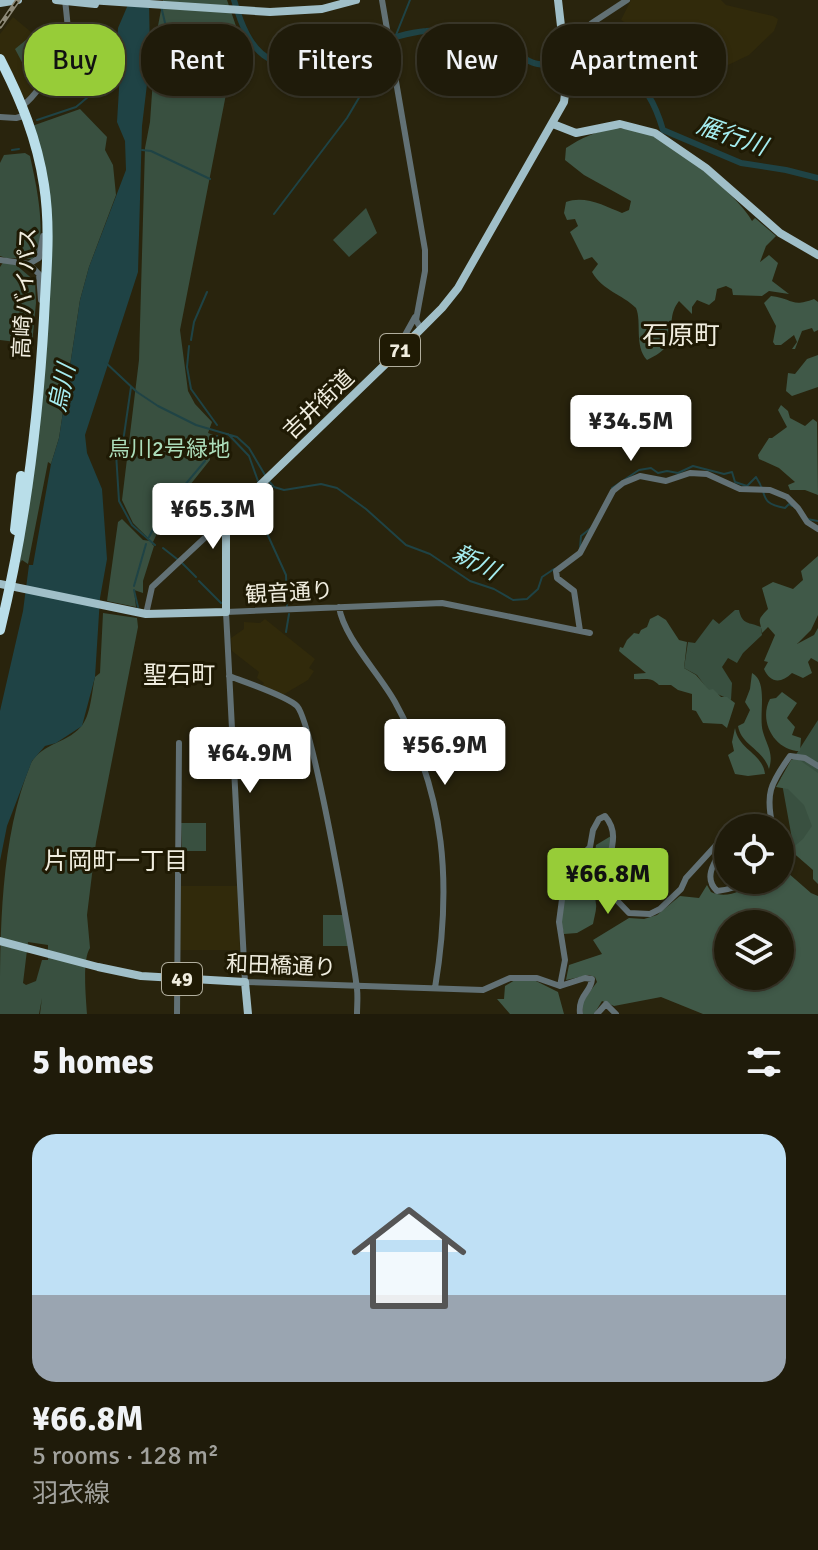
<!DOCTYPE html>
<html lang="en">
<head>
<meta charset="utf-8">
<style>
  :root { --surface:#1f1b0a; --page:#272413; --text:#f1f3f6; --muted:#a1a19c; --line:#3c392b; --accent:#97cc38 }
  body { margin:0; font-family:Signika,"Noto Sans JP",sans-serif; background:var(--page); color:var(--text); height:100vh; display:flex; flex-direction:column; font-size:30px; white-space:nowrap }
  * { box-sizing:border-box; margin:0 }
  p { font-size:26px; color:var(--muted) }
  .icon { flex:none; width:44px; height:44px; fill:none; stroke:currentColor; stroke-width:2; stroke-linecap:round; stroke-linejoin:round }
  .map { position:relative; height:1014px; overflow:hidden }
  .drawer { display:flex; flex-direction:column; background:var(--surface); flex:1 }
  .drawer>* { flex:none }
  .guide { position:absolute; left:24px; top:24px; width:770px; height:72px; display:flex; gap:16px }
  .controls { position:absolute; left:714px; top:814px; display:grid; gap:16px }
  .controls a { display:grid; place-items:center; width:80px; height:80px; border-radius:50%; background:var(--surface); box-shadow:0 2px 6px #0004,0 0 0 2px var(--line); font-size:40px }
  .price { position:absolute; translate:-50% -68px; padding:0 18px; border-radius:8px; background:#fff; color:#222; font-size:26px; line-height:52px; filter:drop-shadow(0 2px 4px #0008) }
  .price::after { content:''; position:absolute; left:50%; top:48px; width:24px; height:18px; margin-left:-12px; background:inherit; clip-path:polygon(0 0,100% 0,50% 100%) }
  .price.on { background:var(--accent); color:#111 }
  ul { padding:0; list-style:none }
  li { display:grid; align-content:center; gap:16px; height:424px; padding:0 32px }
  li span { display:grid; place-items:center; height:248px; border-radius:24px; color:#555 }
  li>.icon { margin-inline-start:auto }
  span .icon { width:144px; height:144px; fill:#fffc; stroke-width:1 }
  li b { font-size:34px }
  h2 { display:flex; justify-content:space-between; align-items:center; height:96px; padding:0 32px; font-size:34px }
  .pill { padding:0 28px; border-radius:32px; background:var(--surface); box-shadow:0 2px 6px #0004,0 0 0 2px var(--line); font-size:28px; line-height:72px }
  .pill.on { background:var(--accent); color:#111 }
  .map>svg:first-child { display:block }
  .built { fill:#312a0b }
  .green { fill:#395040; fill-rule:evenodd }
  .forest { fill:#405948; fill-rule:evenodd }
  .water { fill:#1f4345 }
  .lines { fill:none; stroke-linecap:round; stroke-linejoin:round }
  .stream { stroke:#1f4345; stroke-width:2 }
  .river { stroke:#1f4345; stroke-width:6 }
  .minor { stroke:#627175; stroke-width:6 }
  .major { stroke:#a0bfc8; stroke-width:8 }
  .highway { stroke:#b9dee9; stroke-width:10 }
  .rail-casing { stroke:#8d8977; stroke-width:5 }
  .rail { stroke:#1f1a04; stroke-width:2; stroke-dasharray:6; stroke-linecap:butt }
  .labels { text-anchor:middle; stroke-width:6; stroke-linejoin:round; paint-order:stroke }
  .shield { fill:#1f1a04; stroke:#b1ae9d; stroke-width:2 }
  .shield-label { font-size:20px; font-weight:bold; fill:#f0eddf }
  .street-label { font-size:22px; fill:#f0eddf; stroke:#1f1a04 }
  .park-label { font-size:22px; fill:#acdebb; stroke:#1f1a04 }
  .water-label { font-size:24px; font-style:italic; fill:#a5edf0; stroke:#1f1a04 }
  .neighbourhood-label { font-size:24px; fill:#f0eddf; stroke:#1f1a04 }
  .quarter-label { font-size:26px; fill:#f0eddf; stroke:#1f1a04 }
</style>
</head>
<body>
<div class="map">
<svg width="818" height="1014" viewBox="0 0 818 1014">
  <rect width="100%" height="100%" fill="#29240d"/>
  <!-- built -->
  <path class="built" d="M631 0H721L726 5 773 16 778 19 777 23 774 31 749 55 726 66 703 71 696 78H691L680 70 671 51 621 20Z
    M13 17 43 42 57 61 27 99 22 97 0 55V34Z
    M265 619 315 659 309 668 314 671 308 680 281 696 262 687 264 683 257 678 259 672 232 651 231 638 244 629V622L260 623Z
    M181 886H237L240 950H180Z"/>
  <!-- green -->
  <path class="green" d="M163 0H227L236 26V43L180 330 188 391 195 404 212 422 208 433 216 436 209 453 210 460 166 515 152 544 154 546 143 581V593L134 590 136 607 107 601 118 522 122 519 143 540 151 541 133 523 122 500 139 360 145 148 150 122 156 36Z
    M32 35 53 58 48 68 32 81 15 49Z
    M80 109 107 137 105 150 113 165 116 195 89 267 80 300 59 438 51 464 48 462 28 564 22 560 20 563 49 250 32 126Z
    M25 153 30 156C35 179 50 242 32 259L8 258 7 263 16 265 35 281 36 303 32 344 0 340V267L6 258 0 256V163L4 155Z
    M366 208 377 233 349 257 333 240Z
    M735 610H739C742 625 749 622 761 627L762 635 743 653 737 663 728 658 722 667 732 683 731 700 708 690 697 675 684 668 688 642 695 643 713 619 719 624Z
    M103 613 137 618 138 627 96 842 87 915 90 948C82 960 86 998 87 1014H40L42 998 39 1014H0C0 931 0 839 31 763 43 742 70 743 83 724 91 713 92 690 95 677L100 673ZM28 942 48 945V960H42L36 981 26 985 23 983Z
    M818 720V880L815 868 794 850 781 778Z
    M181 823H206V851H182Z
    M323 915H344L350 946H323Z"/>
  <!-- forest -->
  <path class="forest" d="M614 128C624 129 636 129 646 132 669 139 742 199 752 221L755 218 776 236 766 246 760 262 769 255 778 263 772 281 789 294 769 291 762 296 733 295 732 289 726 286 717 289 715 300 709 305 697 300 692 307V314L679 301C661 324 687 342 647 360 634 346 642 322 636 308 622 294 603 291 592 272L598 264 592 257 584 260 570 232 578 226 575 219 567 220 564 213 566 202C585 195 605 206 622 213L629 210 631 201 584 175 565 160 566 148C581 138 597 131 614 128Z
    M771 296C792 298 791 308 814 299L818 302V330L814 332 812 328 802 331 795 349H792L797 342 794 335 781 345H775L773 342 776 326 764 303Z
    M818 355V387L792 396 786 391 788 373 795 374 807 359Z
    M781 405 788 411 790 418 805 426 813 419 817 422 818 495 805 490H790L788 485 795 482 779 468 759 459 758 455 769 438H772L787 427 778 410Z
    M818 556V615L811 630 797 644 814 635 818 628V662L811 658 808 662 812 673 803 678 792 673C781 684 770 683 764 669L768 662 764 661 775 635 768 627 762 633C760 619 756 621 768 609L762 588 773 582 793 589 803 580 801 571Z
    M658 615 666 620 679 640 687 642 684 668 696 675 709 690 713 689 721 697H727L735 703 727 728 722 724 703 723 696 711 692 710V694L678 690 671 685H659C650 676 645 680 634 679V674L646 673C637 665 629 660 619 651L620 647 623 648 627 640 634 633 639 634 641 630 647 627 650 619Z
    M752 673C769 682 758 715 763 732 767 746 774 753 769 769 763 749 741 745 738 726L744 723 750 710 745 702 750 689Z
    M782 692 797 703 787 718 795 727 792 735 801 738 800 751C775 751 758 721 770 699L776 698Z
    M735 728C739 751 762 752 765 774L748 776 735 774 728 755 734 751 732 742Z
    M798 759 818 773V884L813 879V870L790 850 803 839 812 826 804 805 788 789 776 787 791 760Z
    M611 836 610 848 605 857 598 858C592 870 594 892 596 904 597 909 594 918 593 924L577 933 564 934 561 922 567 879 572 877 575 880 582 879 585 871 588 870 587 863 595 852 596 845Z
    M780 866 811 893 818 896V1014H703L661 997 614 1006 602 1001 594 1014H583V1001L597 982 595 977 589 975 566 980 569 965 602 954 593 940 629 918 644 919 657 915 680 896 699 898 707 885 711 892C725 899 744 892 752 880H780ZM728 924H780V976H728Z
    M515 980H534L558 992 564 1014H510L497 999H504L505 986Z"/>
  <!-- water -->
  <path class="water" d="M130 0H149L150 59 142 126 138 272 85 435 87 453 102 489 107 559 100 598 95 677 82 726 56 743 45 746 32 761 7 826 0 861V711L23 611 29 565H33L51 464 59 438 80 300 89 267 126 170 125 141 117 122 121 56 117 42 118 28Z"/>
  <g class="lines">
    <!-- stream -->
    <path class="stream" d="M161 6 166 27 182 61
      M396 35 410 0
      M228 78H230
      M37 120 76 107 120 70
      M12 150 19 149
      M142 150 151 151 210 179
      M274 214 347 118 386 52 384 40
      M191 340 194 322 207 292
      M189 346 187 367 191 389 217 425
      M105 362 137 392 158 406 196 425 237 437 249 448 265 475
      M131 387 124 435 116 453 119 501 132 525 155 545
      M228 434 249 456 258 481
      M210 453 217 436
      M268 480 274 487 284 490 321 484 337 488 366 509 406 545 430 554 470 581 494 589 513 600 527 599 538 589 542 577 554 569
      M612 488 639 470 651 468 658 473 667 471 678 473 693 466 724 474 732 472 735 482 747 486 756 477C769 496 758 503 785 508L789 504 792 506
      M260 491 265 529 286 575 287 608
      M807 519 818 521
      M149 537 162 512 205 461
      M163 548 177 559
      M580 548 581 536 591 528
      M182 563 196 577
      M199 581 221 603
      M134 586 146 544
      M134 590 138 607
      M286 632 289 614"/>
    <!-- river -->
    <path class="river" d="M234 0C240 21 250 51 272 60 310 75 383 34 426 31 457 28 491 42 519 54 530 58 519 56 529 61 547 70 565 59 583 60 590 60 599 66 606 68 613 71 622 72 629 76 648 86 658 113 663 130L741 163 786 170 818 178"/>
    <!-- minor -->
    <path class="minor" d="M382 0 425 250V271L416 320 421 329
      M565 49 592 23 627 0
      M20 107C30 102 35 92 43 84 71 49 70 43 65 0
      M0 117 16 118 27 115
      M0 260 29 264
      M29 264 39 274 41 300
      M29 264 39 258 43 236
      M395 353 415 317
      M339 607C344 638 379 673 395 702 446 795 452 885 435 988
      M146 614 152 587 226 518
      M580 631 574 591 557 578 556 571 580 553 613 491 623 483 640 476 666 481 690 473 707 474 740 489 770 490 787 497 798 508 807 522 818 529
      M229 676C245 682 287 696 297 706 313 723 353 953 357 989 358 997 357 1006 357 1014
      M773 828C765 794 770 784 790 756L805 758 818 766
      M560 986 537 978H510L483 990 245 982 226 612 442 603 590 633
      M560 986 565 960 559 922 565 877 568 869 590 847 593 830 599 819 605 816C625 839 601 863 606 889L629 913 650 914 660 909 681 889 686 878 719 842 724 846C716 860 702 877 717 891 727 890 738 888 746 880
      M560 986 585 978 592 979C591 993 578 994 580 1014
      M177 1014 179 743
      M597 1014 606 1004 616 1014"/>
    <!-- major -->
    <path class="major" d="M56 0 95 4
      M89 0 270 12 322 9 356 0
      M0 3 18 0
      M553 124 576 133 620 124 655 133 706 168 780 233 818 255
      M0 584 146 614 226 612V518L400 350 442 308 458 288 564 102 567 78 558 0
      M0 941 98 967 141 976 245 982 248 1014"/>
    <!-- highway -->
    <path class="highway" d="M0 59C21 100 37 139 44 185 51 229 46 274 44 318 38 423 25 528 0 630
      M15 530 21 476"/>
    <defs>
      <path id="rail" d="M0 26 18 0"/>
    </defs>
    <!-- rail casing -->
    <use href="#rail" class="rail-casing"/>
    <!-- rail -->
    <use href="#rail" class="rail"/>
  </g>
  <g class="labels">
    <!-- shield labels -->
    <g class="shield">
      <rect x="380" y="334" width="40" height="32" rx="6"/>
      <rect x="162" y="963" width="40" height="32" rx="6"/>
    </g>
    <g class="shield-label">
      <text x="400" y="357">71</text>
      <text x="182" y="986">49</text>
    </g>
    <!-- street labels -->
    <g class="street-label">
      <text transform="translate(24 293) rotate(-87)" y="8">高崎バイパス</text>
      <text transform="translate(318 404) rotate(-44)" y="8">吉井街道</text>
      <text transform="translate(289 592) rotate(-3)" y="8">観音通り</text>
      <text transform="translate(281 965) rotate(2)" y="8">和田橋通り</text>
    </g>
    <!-- park labels -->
    <g class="park-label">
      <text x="169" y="456">烏川2号緑地</text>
    </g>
    <!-- water labels -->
    <g class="water-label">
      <text transform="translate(732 136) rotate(19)" y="8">雁行川</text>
      <text transform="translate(62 388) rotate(-78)" y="8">烏川</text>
      <text transform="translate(476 562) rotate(28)" y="8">新川</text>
    </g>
    <!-- neighbourhood labels -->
    <g class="neighbourhood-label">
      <text x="179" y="683">聖石町</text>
      <text x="116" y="869">片岡町一丁目</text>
    </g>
    <!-- quarter labels -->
    <g class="quarter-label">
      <text x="681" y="344">石原町</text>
    </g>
  </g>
</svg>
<div class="controls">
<a><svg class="icon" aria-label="locate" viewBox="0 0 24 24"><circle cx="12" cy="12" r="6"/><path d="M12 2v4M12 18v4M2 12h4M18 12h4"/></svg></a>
<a><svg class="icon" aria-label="layers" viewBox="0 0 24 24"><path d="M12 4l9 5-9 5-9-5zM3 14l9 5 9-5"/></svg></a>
</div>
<b class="price" style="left:631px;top:463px">¥34.5M</b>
<b class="price" style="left:213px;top:551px">¥65.3M</b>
<b class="price" style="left:445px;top:787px">¥56.9M</b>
<b class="price" style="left:250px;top:795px">¥64.9M</b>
<b class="price on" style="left:608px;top:916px">¥66.8M</b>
<div class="guide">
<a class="pill on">Buy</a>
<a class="pill">Rent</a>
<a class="pill">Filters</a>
<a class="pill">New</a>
<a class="pill">Apartment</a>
</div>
</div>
<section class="drawer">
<h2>5 homes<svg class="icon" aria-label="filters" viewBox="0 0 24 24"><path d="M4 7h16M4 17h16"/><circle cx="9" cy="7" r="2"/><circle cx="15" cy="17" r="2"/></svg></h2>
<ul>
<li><span style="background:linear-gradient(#bfe0f5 65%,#9aa5b1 0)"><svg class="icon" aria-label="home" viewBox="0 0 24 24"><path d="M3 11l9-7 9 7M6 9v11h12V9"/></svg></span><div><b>¥66.8M</b><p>5 rooms · 128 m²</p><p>羽衣線</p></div></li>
</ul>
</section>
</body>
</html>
